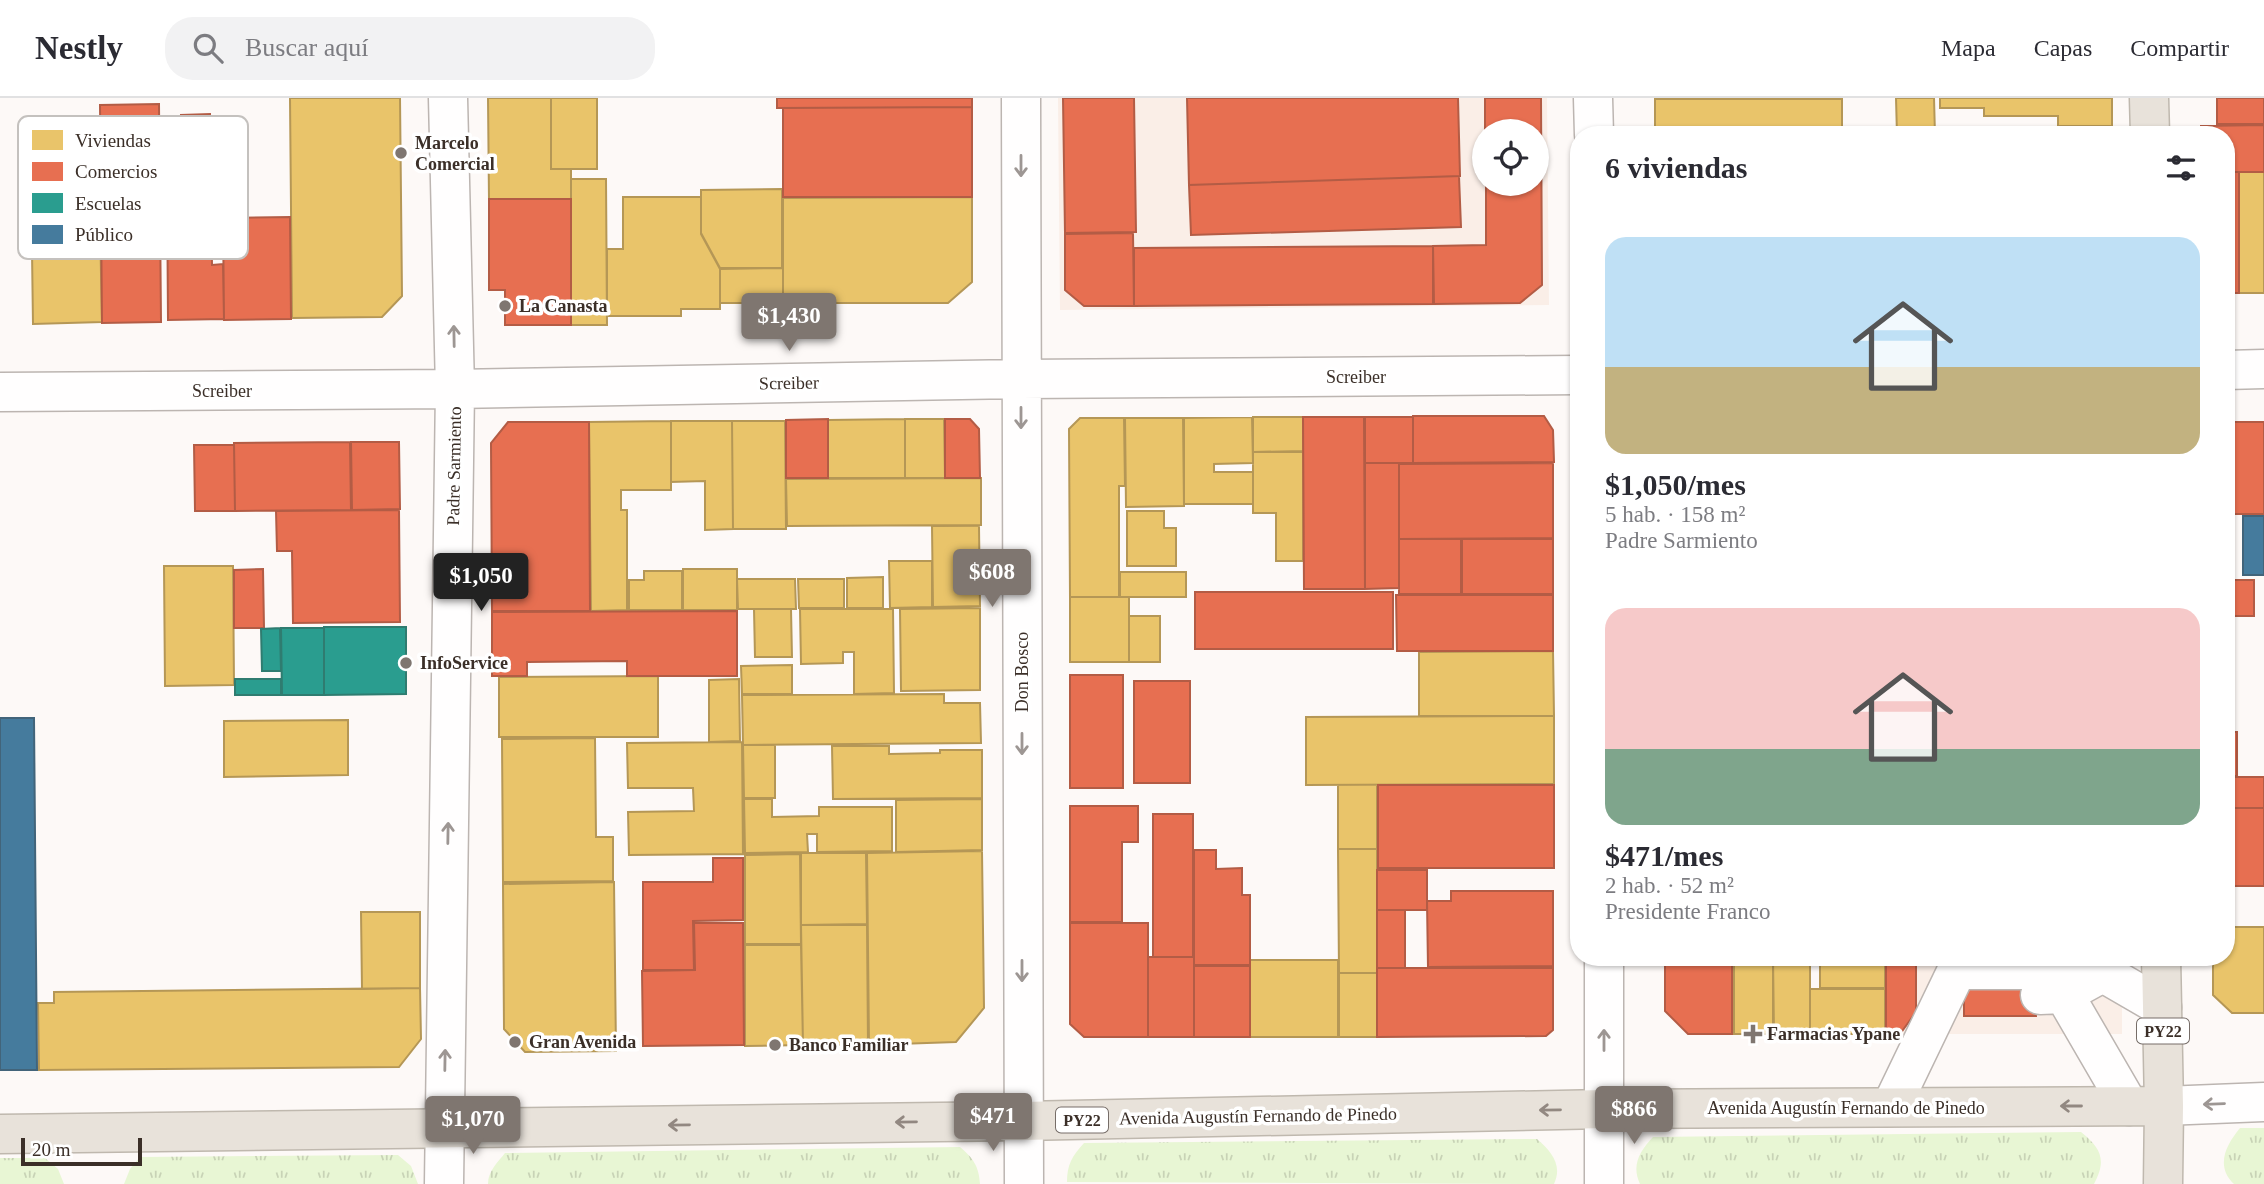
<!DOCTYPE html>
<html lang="es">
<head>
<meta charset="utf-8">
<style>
  :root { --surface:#fff; --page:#f2f2f3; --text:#2b2b33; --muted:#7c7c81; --line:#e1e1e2; --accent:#7f7670 }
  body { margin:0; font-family:Georgia,serif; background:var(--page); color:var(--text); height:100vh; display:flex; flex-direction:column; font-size:26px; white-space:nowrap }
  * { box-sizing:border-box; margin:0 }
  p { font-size:23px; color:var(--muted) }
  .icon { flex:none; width:38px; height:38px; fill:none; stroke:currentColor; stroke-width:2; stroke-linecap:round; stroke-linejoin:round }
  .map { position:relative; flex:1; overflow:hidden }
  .details { position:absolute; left:1570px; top:28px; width:665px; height:840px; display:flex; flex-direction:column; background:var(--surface); border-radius:28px; box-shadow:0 2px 5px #0004 }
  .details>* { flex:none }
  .fabs { position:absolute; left:1472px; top:21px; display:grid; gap:14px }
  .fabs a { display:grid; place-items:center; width:77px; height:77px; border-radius:50%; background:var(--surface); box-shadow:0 2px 5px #0004; font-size:35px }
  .scale { position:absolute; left:21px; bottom:18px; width:121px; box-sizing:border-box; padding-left:7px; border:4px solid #3b2f28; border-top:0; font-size:19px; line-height:24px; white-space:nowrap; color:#3b2f28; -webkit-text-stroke:5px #fff; paint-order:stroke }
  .price { position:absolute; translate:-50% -60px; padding:0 16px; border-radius:7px; background:var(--accent); color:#fff; font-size:23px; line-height:46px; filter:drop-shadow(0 2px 4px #0008) }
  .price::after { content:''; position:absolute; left:50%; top:42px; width:21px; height:16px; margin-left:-10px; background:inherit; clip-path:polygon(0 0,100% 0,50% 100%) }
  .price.active { background:#222; color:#fff }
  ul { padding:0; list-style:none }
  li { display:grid; align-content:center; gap:14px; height:371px; padding:0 35px }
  li span { display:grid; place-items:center; height:217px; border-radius:21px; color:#555 }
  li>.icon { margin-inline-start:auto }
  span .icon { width:126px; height:126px; fill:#fffc; stroke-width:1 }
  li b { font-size:30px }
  h2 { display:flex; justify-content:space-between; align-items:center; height:84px; padding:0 35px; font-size:30px }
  header { display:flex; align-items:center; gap:42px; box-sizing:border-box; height:98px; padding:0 35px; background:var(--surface); border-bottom:2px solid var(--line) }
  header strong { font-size:33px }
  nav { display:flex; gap:38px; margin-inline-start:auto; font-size:24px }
  .search { width:490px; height:63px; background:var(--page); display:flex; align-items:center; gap:18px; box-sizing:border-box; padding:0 24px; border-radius:28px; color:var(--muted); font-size:26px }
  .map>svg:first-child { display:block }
  .commercial { fill:#faeee7; fill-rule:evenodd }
  .park { fill:url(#park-tufts) }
  .homes { fill:#e9c46a; stroke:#b59756; stroke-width:2 }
  .shops { fill:#e76f51; stroke:#b35c45; stroke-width:2 }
  .schools { fill:#2a9d8f; stroke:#2f7c70; stroke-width:2 }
  .public { fill:#457b9d; stroke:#42647a; stroke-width:2 }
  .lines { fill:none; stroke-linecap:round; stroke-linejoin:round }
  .minor-casing { stroke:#bcb5b1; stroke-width:41 }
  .highway-casing { stroke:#bfb8ae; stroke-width:41 }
  .minor { stroke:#fffefe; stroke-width:38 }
  .highway { stroke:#e8e2da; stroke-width:38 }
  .oneway { stroke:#9d9693 }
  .oneway2 { stroke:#928881 }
  .poi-dot { fill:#7f7670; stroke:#fff; stroke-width:2.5 }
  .labels { text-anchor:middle; stroke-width:7; stroke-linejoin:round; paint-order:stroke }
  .shield { fill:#fff; stroke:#766d68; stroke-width:2 }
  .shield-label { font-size:16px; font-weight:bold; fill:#3b2f28 }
  .poi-label { font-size:18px; font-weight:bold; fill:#3b2f28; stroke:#fff; text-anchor:start }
  .street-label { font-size:18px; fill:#3b2f28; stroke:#fff }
  .key { fill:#fff; stroke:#c4c1be; stroke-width:2 }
  .key-label { font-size:19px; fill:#3b2f28 }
</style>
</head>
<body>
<header>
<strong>Nestly</strong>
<div class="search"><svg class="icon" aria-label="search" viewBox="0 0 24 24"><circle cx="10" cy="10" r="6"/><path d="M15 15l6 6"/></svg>Buscar aquí</div>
<nav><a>Mapa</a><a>Capas</a><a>Compartir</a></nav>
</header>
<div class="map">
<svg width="2264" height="1086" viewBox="0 0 2264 1086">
  <defs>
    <pattern id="park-tufts" width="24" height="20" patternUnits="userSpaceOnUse" patternTransform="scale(1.75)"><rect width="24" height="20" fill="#e8f6d4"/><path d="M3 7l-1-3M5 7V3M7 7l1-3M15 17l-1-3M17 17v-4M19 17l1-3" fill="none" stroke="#c8d3b6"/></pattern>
  </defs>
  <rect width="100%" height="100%" fill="#fdf9f7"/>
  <!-- commercial -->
  <path class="commercial" d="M1058 0H1547L1549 207 1060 212ZM1484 33H1536V86H1484Z
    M1886 859H2122V936H1886Z"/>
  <!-- park -->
  <path class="park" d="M2240 1030H2264V1086H2234C2215 1068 2226 1047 2240 1030Z
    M2081 1034C2101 1050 2107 1062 2094 1086H1640C1631 1067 1640 1053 1653 1039Z
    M1537 1041C1551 1053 1563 1067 1554 1086L1067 1084C1067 1067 1072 1058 1084 1045Z
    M960 1049C973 1060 979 1068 980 1086H488C488 1073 498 1064 505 1055Z
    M398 1057 411 1068 418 1086H124L130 1071 140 1059Z
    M0 1060H45L58 1071 64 1086H0Z"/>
  <!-- homes -->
  <path class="homes" d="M290 0H400L402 198 382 219 292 220Z
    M488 0H551V71H571V101H489Z
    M551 0H597V71H551Z
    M1896 0H1934L1935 37H1897Z
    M1940 0H2112V28H2058V18H1984V10H1940Z
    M1655 1H1842V37H1655Z
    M98 31 102 224 33 226 31 81H68L67 32Z
    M2094 33V37H1995V34Z
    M2239 74H2264V195H2239Z
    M571 81H606L607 227H571Z
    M782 91V170H720L701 135V92Z
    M623 99H701V136L720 171V211H681V218H607V151H623Z
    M972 99V184L948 205H783V100Z
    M783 170V205H720V171Z
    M1252 319 1253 365 1214 366V374H1253V406H1184V320Z
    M1253 319H1303V353L1253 354Z
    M1080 320H1124L1125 388H1119V499H1070L1069 331Z
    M1125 320H1183L1184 408 1126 409Z
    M905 321H944L945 380H905Z
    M905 321V380H828V322Z
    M671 323V392H621V412H627V512L591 513 589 324Z
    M671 323H732L733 431 705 432V383L671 384Z
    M732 323H785L786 431H733Z
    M1253 354H1303V463H1276V415H1253Z
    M981 380V427L787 428 786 381Z
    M1127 413H1164V430H1176V468H1127Z
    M932 428H979L980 508 933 509Z
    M889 463H932V509L890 510Z
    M164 468H233L234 587 165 588Z
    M683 471H737V512H683Z
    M644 473H682V512H629V482H644Z
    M1120 474H1186V499H1120Z
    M883 479V510H847V480Z
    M737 481H795L796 511H738Z
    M798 481H844V510H799Z
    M1070 499H1129V564H1070Z
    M980 510V592L901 593 900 511Z
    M754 511H791L792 559H755Z
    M800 511H893L894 595 854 596V554H843V565L801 566Z
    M1129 518H1160V564H1129Z
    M1553 553 1554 618H1419V554Z
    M792 567V596H742L741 568Z
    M658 578V639H499V579Z
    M739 581 740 643 709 644V582Z
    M944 596V605H980L981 645 743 647 742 597Z
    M1554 618V686L1306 687V619Z
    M348 622V677L224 679V623Z
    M595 640 596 739H613V783L503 784 502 641Z
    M742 644 743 756 629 757 628 714 694 713 693 690H628L627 645Z
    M743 647H775V700H744Z
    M832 648H889V656L940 655V652H982V700L833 701Z
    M1338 687H1377V751H1338Z
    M744 701H772V719L819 718V709H892V753L817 754V736H807L808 754 745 755Z
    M982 701V752L896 754V702Z
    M1338 751H1377V875H1339Z
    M982 753 984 910 956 944 869 947 867 755Z
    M801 755H866L867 826 801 827Z
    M800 756 801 846H745V757Z
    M614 784 616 953 525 954 504 931 503 786Z
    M361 814H420V890L362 891Z
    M801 827H867L868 947H803Z
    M2226 829H2264V915H2232L2213 897V859H2226Z
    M745 847H801L803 947 745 948Z
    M1734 859H1773V936H1734Z
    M1773 859H1810V936H1774Z
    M1820 859H1885V890H1820Z
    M1250 862H1338V939H1250Z
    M1339 875H1377V939H1339Z
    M420 890 421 941 399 969 39 972 38 905H54V894Z
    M1810 891H1885V936H1810Z"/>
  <!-- shops -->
  <path class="shops" d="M777 0H972V9L777 10Z
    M1063 0H1134L1136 134 1065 135Z
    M1187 0H1458L1460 78 1189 87Z
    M1485 0H1541L1542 187 1520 205 1434 206 1433 148 1486 147V86H1536V33H1485Z
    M2217 0H2264V26H2217Z
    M159 6 161 224 102 225 100 7Z
    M972 9V99H783V10Z
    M210 16 212 167 223 166 224 221 168 222 167 82H176V42H182L181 17Z
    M2264 27V74H2226V37H2201V28Z
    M2226 74H2239V195H2226Z
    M1459 78 1461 129 1191 137 1189 87Z
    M489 101H571V227H505V192H489Z
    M290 119 291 221 224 222 223 120Z
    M1133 135 1134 208H1084L1065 192V136Z
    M1433 148V206L1134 208V150Z
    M1413 318H1544L1553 332 1554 364 1413 365Z
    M1303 319H1364L1365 491H1304Z
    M1365 319H1413V365H1365Z
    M828 321V380H786V322Z
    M945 321H970L979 331 980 380H945Z
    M508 324H589L590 513H492L491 345Z
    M2226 324H2264V416H2226Z
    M350 344 351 412 235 413 234 345Z
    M351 344H399L400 411 352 412Z
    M194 347H234L235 413H195Z
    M1365 365H1399V490L1365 491Z
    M1553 365V440L1399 441V366Z
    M399 412 400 524 293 525 292 453H277L276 413Z
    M1399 441H1461V496H1399Z
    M1462 441H1553V496H1462Z
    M263 471 264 530H234V472Z
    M2226 482H2254V518H2226Z
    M1195 494H1393V551H1195Z
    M1396 497H1553V553H1397Z
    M737 513V578H627V563L527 564V578H492V514Z
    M1070 577H1123V690H1070Z
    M1134 583H1190V685H1134Z
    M2226 634H2237V678H2226Z
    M2226 679H2264V710H2226Z
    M1378 687H1554V770H1378Z
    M1070 708H1138V744H1122V824H1070Z
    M2226 710H2264V788H2226Z
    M1153 716H1193V859H1153Z
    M1194 752H1216V771L1242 770V797H1250V867H1194Z
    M713 760H743V822L693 823 694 872H643V784H713Z
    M1377 772H1427V812H1377Z
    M1451 793H1553V868L1428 869 1427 803H1451Z
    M1377 812H1405V870H1377Z
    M694 825H743L744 947 643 948 642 873 695 872Z
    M1070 825H1148V939H1084L1070 926Z
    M1148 859H1194V939H1148Z
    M1665 859H1732V936H1688L1665 913Z
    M1886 859H1916V914L1900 936H1886Z
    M1964 859H2036V918H1964Z
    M1194 868H1250V939H1194Z
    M1377 870H1553V932L1546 938 1377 939Z"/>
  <!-- schools -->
  <path class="schools" d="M324 529H406V596L324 597Z
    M280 530 281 573H262L261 531Z
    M281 530H324V597H282Z
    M235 581H281V597H235Z"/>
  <!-- public -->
  <path class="public" d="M2243 418H2264V477H2243Z
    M0 620H34L37 972H0Z"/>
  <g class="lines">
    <defs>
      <path id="minor" d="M1021 0 1024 1086
        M1593 0 1594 37
        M2226 272 2264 271
        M0 294 455 291 1021 281 1578 277
        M1604 859V1086
        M2081 862 2162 909
        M2040 897 2064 896 2102 875V859
        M2164 1008 2264 1004
        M1891 1009 1957 872H2050L2129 1008
        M444 1086 455 291 448 0"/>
      <path id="highway" d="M2149 0 2150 37
        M2161 859 2164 1008 2163 1086
        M0 1036 1022 1023 1605 1011 2164 1008"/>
    </defs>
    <!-- minor casing -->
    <use href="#minor" class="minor-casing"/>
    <!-- highway casing -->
    <use href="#highway" class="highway-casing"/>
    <!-- minor -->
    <use href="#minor" class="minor"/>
    <!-- highway -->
    <use href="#highway" class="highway"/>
  </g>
  <!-- one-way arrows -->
  <defs><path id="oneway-shaft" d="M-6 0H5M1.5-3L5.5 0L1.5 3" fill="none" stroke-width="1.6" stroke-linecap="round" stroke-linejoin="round" transform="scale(1.75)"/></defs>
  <g class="oneway">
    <use href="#oneway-shaft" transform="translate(1021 68) rotate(90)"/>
    <use href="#oneway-shaft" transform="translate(454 238) rotate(-91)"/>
    <use href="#oneway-shaft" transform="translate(1021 320) rotate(90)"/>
    <use href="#oneway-shaft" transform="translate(1022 646) rotate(90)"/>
    <use href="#oneway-shaft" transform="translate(448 735) rotate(-89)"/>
    <use href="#oneway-shaft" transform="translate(1022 873) rotate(90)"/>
    <use href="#oneway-shaft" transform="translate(1604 942) rotate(-90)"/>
    <use href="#oneway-shaft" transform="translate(445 962) rotate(-89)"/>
    <use href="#oneway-shaft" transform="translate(2214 1006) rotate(178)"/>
  </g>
  <g class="oneway2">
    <use href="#oneway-shaft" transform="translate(2071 1008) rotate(180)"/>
    <use href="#oneway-shaft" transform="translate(1550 1012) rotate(179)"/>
    <use href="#oneway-shaft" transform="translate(906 1024) rotate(179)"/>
    <use href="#oneway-shaft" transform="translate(679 1027) rotate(179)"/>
  </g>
  <!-- markers -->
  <g class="poi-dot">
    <circle cx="401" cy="55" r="7"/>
    <circle cx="505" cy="208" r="7"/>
    <circle cx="406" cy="565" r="7"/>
    <path d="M1749.5 925.5h7v7h7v7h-7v7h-7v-7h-7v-7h7z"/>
    <circle cx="515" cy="944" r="7"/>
    <circle cx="775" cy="947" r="7"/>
  </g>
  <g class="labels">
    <!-- shield labels -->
    <g class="shield">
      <rect x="2137" y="920.5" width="52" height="25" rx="5"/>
      <rect x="1056" y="1009.5" width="52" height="25" rx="5"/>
    </g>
    <g class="shield-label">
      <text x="2163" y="939">PY22</text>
      <text x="1082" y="1028">PY22</text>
    </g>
    <!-- poi labels -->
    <g class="poi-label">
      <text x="415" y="51">Marcelo<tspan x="415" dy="21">Comercial</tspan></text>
      <text x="519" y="214">La Canasta</text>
      <text x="420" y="571">InfoService</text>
      <text x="1767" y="942">Farmacias Ypane</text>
      <text x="529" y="950">Gran Avenida</text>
      <text x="789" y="953">Banco Familiar</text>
    </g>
    <!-- street labels -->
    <g class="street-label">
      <text x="1356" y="285">Screiber</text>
      <text transform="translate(789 285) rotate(-1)" y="6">Screiber</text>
      <text x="222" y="299">Screiber</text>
      <text transform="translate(454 368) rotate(-89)" y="6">Padre Sarmiento</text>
      <text transform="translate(1022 574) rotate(-90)" y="6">Don Bosco</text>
      <text x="1846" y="1016">Avenida Augustín Fernando de Pinedo</text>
      <text transform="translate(1258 1018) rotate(-1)" y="6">Avenida Augustín Fernando de Pinedo</text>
    </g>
  </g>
  <!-- legend -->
  <rect x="18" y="18" width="230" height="143" rx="10" class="key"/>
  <rect x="32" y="32" width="31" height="20" fill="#e9c46a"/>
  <rect x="32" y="64" width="31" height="19" fill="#e76f51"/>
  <rect x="32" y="95" width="31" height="20" fill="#2a9d8f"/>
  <rect x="32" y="127" width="31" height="19" fill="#457b9d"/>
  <g class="key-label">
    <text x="75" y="49">Viviendas</text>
    <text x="75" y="80">Comercios</text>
    <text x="75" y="112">Escuelas</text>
    <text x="75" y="143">Público</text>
  </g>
</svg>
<div class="fabs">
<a><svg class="icon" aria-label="locate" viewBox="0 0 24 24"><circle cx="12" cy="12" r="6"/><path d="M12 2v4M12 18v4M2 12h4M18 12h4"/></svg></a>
</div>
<div class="scale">20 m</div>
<b class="price" style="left:789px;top:255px">$1,430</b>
<b class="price" style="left:992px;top:511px">$608</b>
<b class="price active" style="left:481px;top:515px">$1,050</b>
<b class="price" style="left:1634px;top:1048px">$866</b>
<b class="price" style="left:993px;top:1055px">$471</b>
<b class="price" style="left:473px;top:1058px">$1,070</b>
<section class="details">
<h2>6 viviendas<svg class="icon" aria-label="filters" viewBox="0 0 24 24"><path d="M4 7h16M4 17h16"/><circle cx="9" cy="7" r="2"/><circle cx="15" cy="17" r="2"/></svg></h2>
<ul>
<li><span style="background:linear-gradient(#bfe0f5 60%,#c2b280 0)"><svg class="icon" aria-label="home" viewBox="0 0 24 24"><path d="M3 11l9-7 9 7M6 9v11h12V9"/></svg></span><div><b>$1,050/mes</b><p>5 hab. · 158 m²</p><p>Padre Sarmiento</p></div></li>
<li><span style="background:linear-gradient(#f6c9c9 65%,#7fa58c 0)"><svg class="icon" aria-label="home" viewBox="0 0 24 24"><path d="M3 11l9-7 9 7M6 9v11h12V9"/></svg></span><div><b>$471/mes</b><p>2 hab. · 52 m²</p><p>Presidente Franco</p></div></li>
</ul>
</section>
</div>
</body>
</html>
